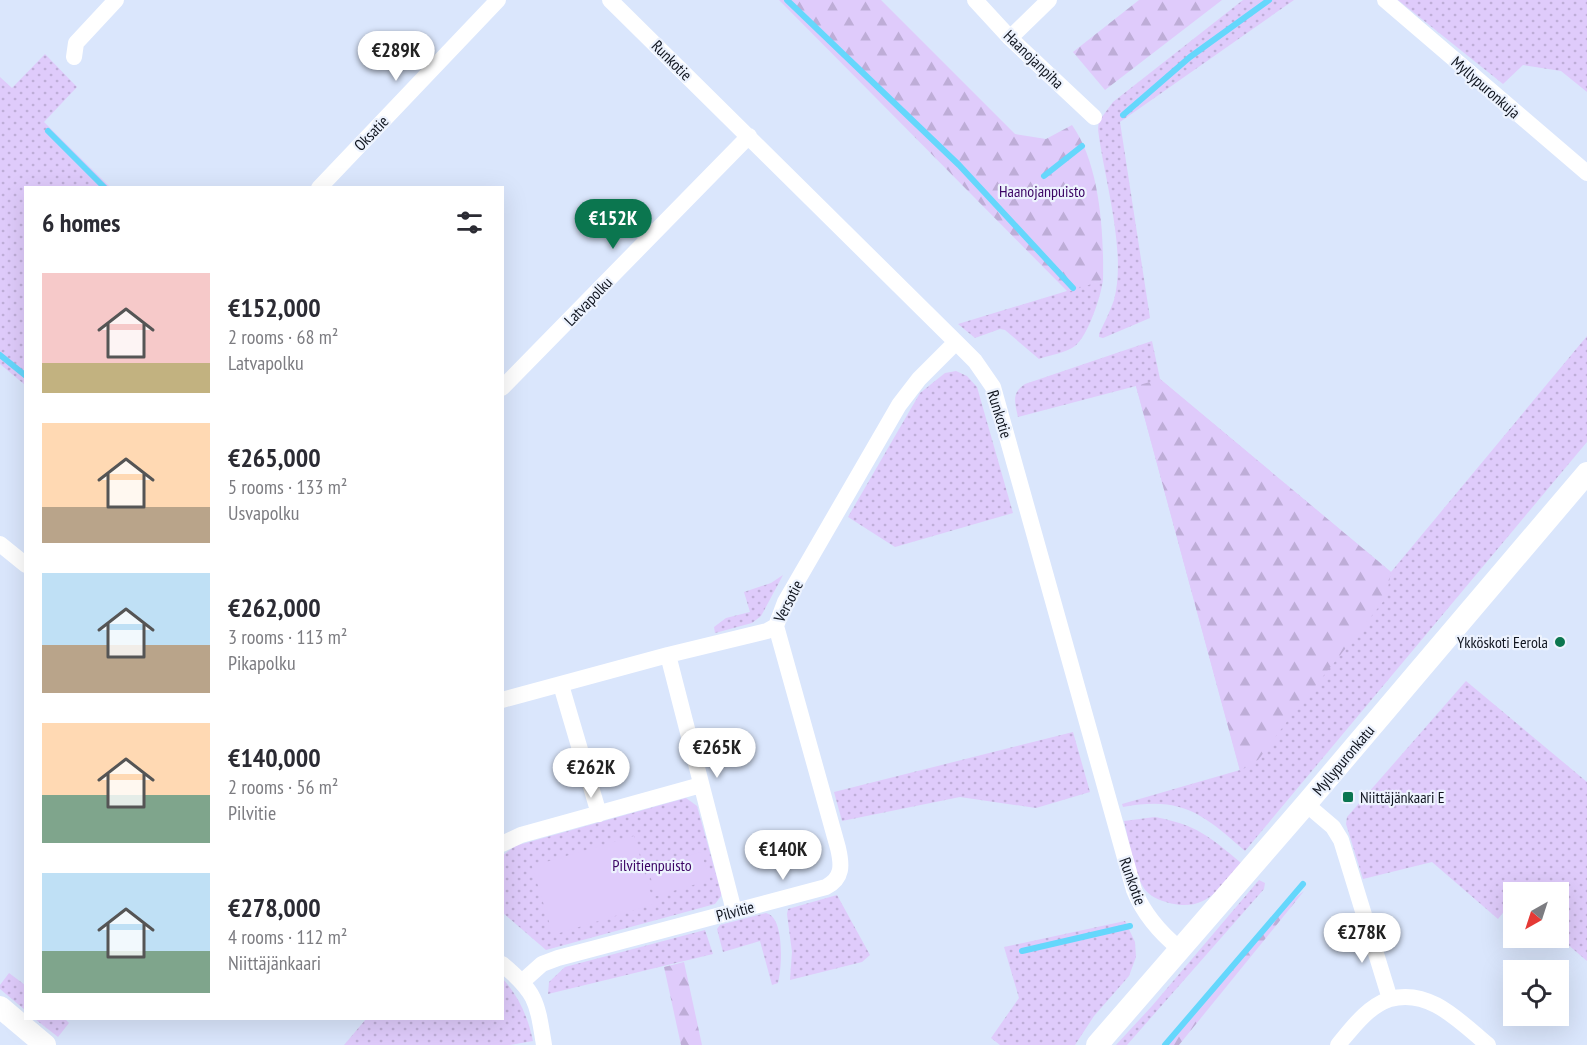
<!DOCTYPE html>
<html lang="en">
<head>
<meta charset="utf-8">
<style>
  :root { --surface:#fff; --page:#f2f2f3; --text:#2b2b33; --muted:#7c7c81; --accent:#0b764f }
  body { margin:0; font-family:"PT Sans Narrow",sans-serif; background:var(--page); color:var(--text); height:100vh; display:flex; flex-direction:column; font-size:22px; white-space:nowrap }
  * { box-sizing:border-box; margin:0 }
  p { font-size:20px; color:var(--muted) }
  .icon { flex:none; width:33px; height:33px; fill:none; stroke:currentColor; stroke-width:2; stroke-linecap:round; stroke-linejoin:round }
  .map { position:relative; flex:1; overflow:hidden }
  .drawer { position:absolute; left:24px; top:186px; width:480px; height:834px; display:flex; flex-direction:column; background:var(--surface); border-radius:0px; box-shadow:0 6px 24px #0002 }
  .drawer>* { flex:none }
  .needle { width:39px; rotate:219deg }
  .controls { position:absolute; left:1503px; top:882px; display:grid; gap:12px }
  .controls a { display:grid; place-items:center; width:66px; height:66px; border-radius:0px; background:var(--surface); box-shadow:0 6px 24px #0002; font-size:30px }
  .price { position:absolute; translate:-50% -51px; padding:0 14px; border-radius:21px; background:#fff; color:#222; font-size:20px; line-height:39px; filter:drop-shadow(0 2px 3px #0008) }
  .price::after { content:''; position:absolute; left:50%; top:36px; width:18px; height:14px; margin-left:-9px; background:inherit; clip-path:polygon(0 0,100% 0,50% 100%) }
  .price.selected { background:var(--accent); color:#fff }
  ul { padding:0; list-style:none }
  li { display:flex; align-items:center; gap:18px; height:150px; padding:0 18px }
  li span { display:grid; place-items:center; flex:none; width:168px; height:120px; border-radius:0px; color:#555 }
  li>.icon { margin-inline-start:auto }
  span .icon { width:72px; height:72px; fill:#fffc; stroke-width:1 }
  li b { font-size:26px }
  h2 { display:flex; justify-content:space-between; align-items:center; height:72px; padding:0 18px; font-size:26px }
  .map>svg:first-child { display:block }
  .grass { fill:url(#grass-dots) }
  .forest { fill:url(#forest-firs) }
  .garden { fill:#dfcbfb }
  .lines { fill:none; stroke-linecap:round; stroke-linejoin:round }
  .stream { stroke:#65d7fc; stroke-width:6 }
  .street { stroke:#fff; stroke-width:16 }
  .secondary { stroke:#fff; stroke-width:22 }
  .poi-dot { fill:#0b764f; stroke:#edf3fe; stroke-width:2 }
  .labels { text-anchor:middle; stroke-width:4.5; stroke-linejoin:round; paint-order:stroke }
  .street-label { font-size:16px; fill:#10151f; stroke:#edf3fe }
  .park-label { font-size:16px; fill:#3c0564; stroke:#edf3fe }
  .poi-label { font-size:16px; fill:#10151f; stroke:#edf3fe; text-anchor:end }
</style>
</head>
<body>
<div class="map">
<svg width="1587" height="1045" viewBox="0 0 1587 1045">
  <defs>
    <pattern id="grass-dots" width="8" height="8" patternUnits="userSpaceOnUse" patternTransform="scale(1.5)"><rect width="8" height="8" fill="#dfcbfb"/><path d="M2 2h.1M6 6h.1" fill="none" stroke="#beadd7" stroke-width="1.8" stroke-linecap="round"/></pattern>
    <pattern id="forest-firs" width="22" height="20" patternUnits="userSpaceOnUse" patternTransform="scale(1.5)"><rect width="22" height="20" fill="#dfcbfb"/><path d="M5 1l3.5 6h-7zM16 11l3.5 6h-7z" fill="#beadd7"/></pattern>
  </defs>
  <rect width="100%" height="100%" fill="#dae6fc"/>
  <!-- grass -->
  <path class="grass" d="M1243 0H1294L1120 122 1150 318 1103 338 1099 337V334C1104 323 1110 312 1114 300 1127 251 1104 179 1098 129L1099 121 1113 102Z
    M1398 0H1587V92L1561 71 1523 65 1503 84Z
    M45 54 77 87 44 122 110 187 26 188 25 385 0 364V77L12 88Z
    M1103 280C1101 296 1088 336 1075 346 1065 353 1050 355 1039 359L1005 330 1000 329 975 338 958 324Z
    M1587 336V442L1245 851C1203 814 1182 796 1123 807L1122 804 1240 770 1136 386 1018 417C1015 403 1011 393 1025 384L1152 341 1160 379 1391 572Z
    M956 371 967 376 977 387 1013 513 895 547 848 517 920 393 945 373Z
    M783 575 761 616 752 623 715 633 714 627 726 618 750 612 744 592 771 583Z
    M1466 681 1587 782V961L1559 937 1558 892H1514L1513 900 1498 919 1432 862 1363 879 1346 824 1347 817Z
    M1073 732 1090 792 1036 808 960 797 842 821 834 792Z
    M686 798 697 806 721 892V896L715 904 546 950 503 913 502 856 515 846Z
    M1155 817C1197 825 1209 836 1241 863 1219 889 1205 914 1166 902 1155 899 1146 894 1141 883 1132 865 1129 840 1124 821Z
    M1259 880 1265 883 1264 889 1127 1045H1116L1152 1006Z
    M837 895 870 955 862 962 790 980 792 952 787 914 788 909Z
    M766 913C785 917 782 968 778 983L772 985 760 941 723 952 717 929 720 925Z
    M1125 921 1135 942 1136 957 1129 976 1094 1016 1075 1045H1000L991 1038 1019 998 1004 947Z
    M705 930 713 954 548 994 549 982 565 967Z
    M9 973 25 985V1010L0 989V985Z
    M503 979C519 997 528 1017 533 1041L510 1045H344L366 1019 502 1018Z
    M35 1019H65L69 1023 58 1037Z"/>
  <!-- forest -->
  <path class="forest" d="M779 0H881L1015 134 1046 139 1072 125C1100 164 1104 233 1103 280L1068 292Z
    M1139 0H1222L1105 90 1073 52Z
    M1160 379 1391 572 1386 598 1292 715 1258 760 1240 771 1136 386Z
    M1304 891 1179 1045H1167L1274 914Z
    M684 962 702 1045H681L664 967Z"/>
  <!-- garden -->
  <path class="garden" d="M634 836 654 904 553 935 532 866Z
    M701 852 710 880 656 896 648 868Z"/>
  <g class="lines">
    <!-- stream -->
    <path class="stream" d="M787 0 959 165 1073 288
      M1123 115 1190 57 1269 0
      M48 131 105 188
      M1044 176 1082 146
      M0 355 26 376
      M1022 951 1130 926
      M1165 1045 1303 884"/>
    <!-- street -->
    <path class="street" d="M610 0 956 342 975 361 993 387 1134 890C1144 915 1160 933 1181 950
      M975 0 1010 38 1094 117
      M1385 0 1587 173
      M1010 38 1049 0
      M74 57 76 43 116 0
      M319 188 498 0
      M502 388 749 136
      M0 544 26 565
      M668 655 734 911
      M561 685 599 814
      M502 700 668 655 767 631 776 626 785 602 899 405 919 379 956 342
      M1306 804 1333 827 1341 840 1390 999C1430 988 1460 1022 1488 1045
      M502 844 521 835 701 785
      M502 964C537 993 537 1002 544 1045
      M523 981 542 964 558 958 826 887C843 878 842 865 838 848L776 626
      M1338 1045C1353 1027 1367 1007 1390 999"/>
    <!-- secondary -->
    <path class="secondary" d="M0 1007 45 1045
      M1097 1045 1306 804 1587 473"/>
  </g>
  <!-- markers -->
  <g class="poi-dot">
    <circle cx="1560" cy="642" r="6"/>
    <rect x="1342" y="791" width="12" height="12" rx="3"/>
  </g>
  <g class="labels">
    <!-- street labels -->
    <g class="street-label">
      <text transform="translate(1034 59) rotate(44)" y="6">Haanojanpiha</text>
      <text transform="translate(672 60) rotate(45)" y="6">Runkotie</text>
      <text transform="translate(1486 87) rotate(41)" y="6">Myllypuronkuja</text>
      <text transform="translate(371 133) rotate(-46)" y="6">Oksatie</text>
      <text transform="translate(588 301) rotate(-46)" y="6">Latvapolku</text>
      <text transform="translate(1000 414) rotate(73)" y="6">Runkotie</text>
      <text transform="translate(788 601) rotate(-63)" y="6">Versotie</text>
      <text transform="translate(1343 760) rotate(-50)" y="6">Myllypuronkatu</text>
      <text transform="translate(1133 881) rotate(70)" y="6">Runkotie</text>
      <text transform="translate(735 911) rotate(-15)" y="6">Pilvitie</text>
    </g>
    <!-- park labels -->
    <g class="park-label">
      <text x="1042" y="197">Haanojanpuisto</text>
      <text x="652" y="871">Pilvitienpuisto</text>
    </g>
    <!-- poi labels -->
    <g class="poi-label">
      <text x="1548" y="648">Ykköskoti Eerola</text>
      <text x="1360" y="803" text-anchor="start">Niittäjänkaari E</text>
    </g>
  </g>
</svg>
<div class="controls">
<a><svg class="needle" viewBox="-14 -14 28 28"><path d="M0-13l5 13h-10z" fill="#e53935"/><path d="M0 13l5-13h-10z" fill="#7c7c81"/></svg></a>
<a><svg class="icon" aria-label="locate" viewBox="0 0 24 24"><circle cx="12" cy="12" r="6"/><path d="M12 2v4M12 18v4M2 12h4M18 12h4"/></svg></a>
</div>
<b class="price" style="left:396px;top:82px">€289K</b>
<b class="price selected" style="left:613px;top:250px">€152K</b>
<b class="price" style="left:717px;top:779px">€265K</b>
<b class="price" style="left:591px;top:799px">€262K</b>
<b class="price" style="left:783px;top:881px">€140K</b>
<b class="price" style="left:1362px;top:964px">€278K</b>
<section class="drawer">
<h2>6 homes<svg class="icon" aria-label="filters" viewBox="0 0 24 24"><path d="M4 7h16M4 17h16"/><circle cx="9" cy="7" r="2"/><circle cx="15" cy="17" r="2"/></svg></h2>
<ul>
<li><span style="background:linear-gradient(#f6c9c9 75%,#c2b280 0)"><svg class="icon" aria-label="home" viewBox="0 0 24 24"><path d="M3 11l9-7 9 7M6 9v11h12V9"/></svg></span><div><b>€152,000</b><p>2 rooms · 68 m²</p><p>Latvapolku</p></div></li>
<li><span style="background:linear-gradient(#ffd9b3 70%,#b9a48a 0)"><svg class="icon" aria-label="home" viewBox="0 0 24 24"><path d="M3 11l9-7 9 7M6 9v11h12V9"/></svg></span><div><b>€265,000</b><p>5 rooms · 133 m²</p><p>Usvapolku</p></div></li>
<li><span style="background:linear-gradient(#bfe0f5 60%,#b9a48a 0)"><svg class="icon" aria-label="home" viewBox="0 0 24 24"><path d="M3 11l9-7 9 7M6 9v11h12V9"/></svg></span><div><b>€262,000</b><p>3 rooms · 113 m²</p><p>Pikapolku</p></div></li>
<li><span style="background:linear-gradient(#ffd9b3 60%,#7fa58c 0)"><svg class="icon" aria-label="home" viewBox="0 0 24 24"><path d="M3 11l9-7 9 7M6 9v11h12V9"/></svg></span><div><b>€140,000</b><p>2 rooms · 56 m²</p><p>Pilvitie</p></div></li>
<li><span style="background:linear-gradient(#bfe0f5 65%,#7fa58c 0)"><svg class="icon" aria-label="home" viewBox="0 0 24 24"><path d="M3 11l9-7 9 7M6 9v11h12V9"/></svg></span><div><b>€278,000</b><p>4 rooms · 112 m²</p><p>Niittäjänkaari</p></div></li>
</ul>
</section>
</div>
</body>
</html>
